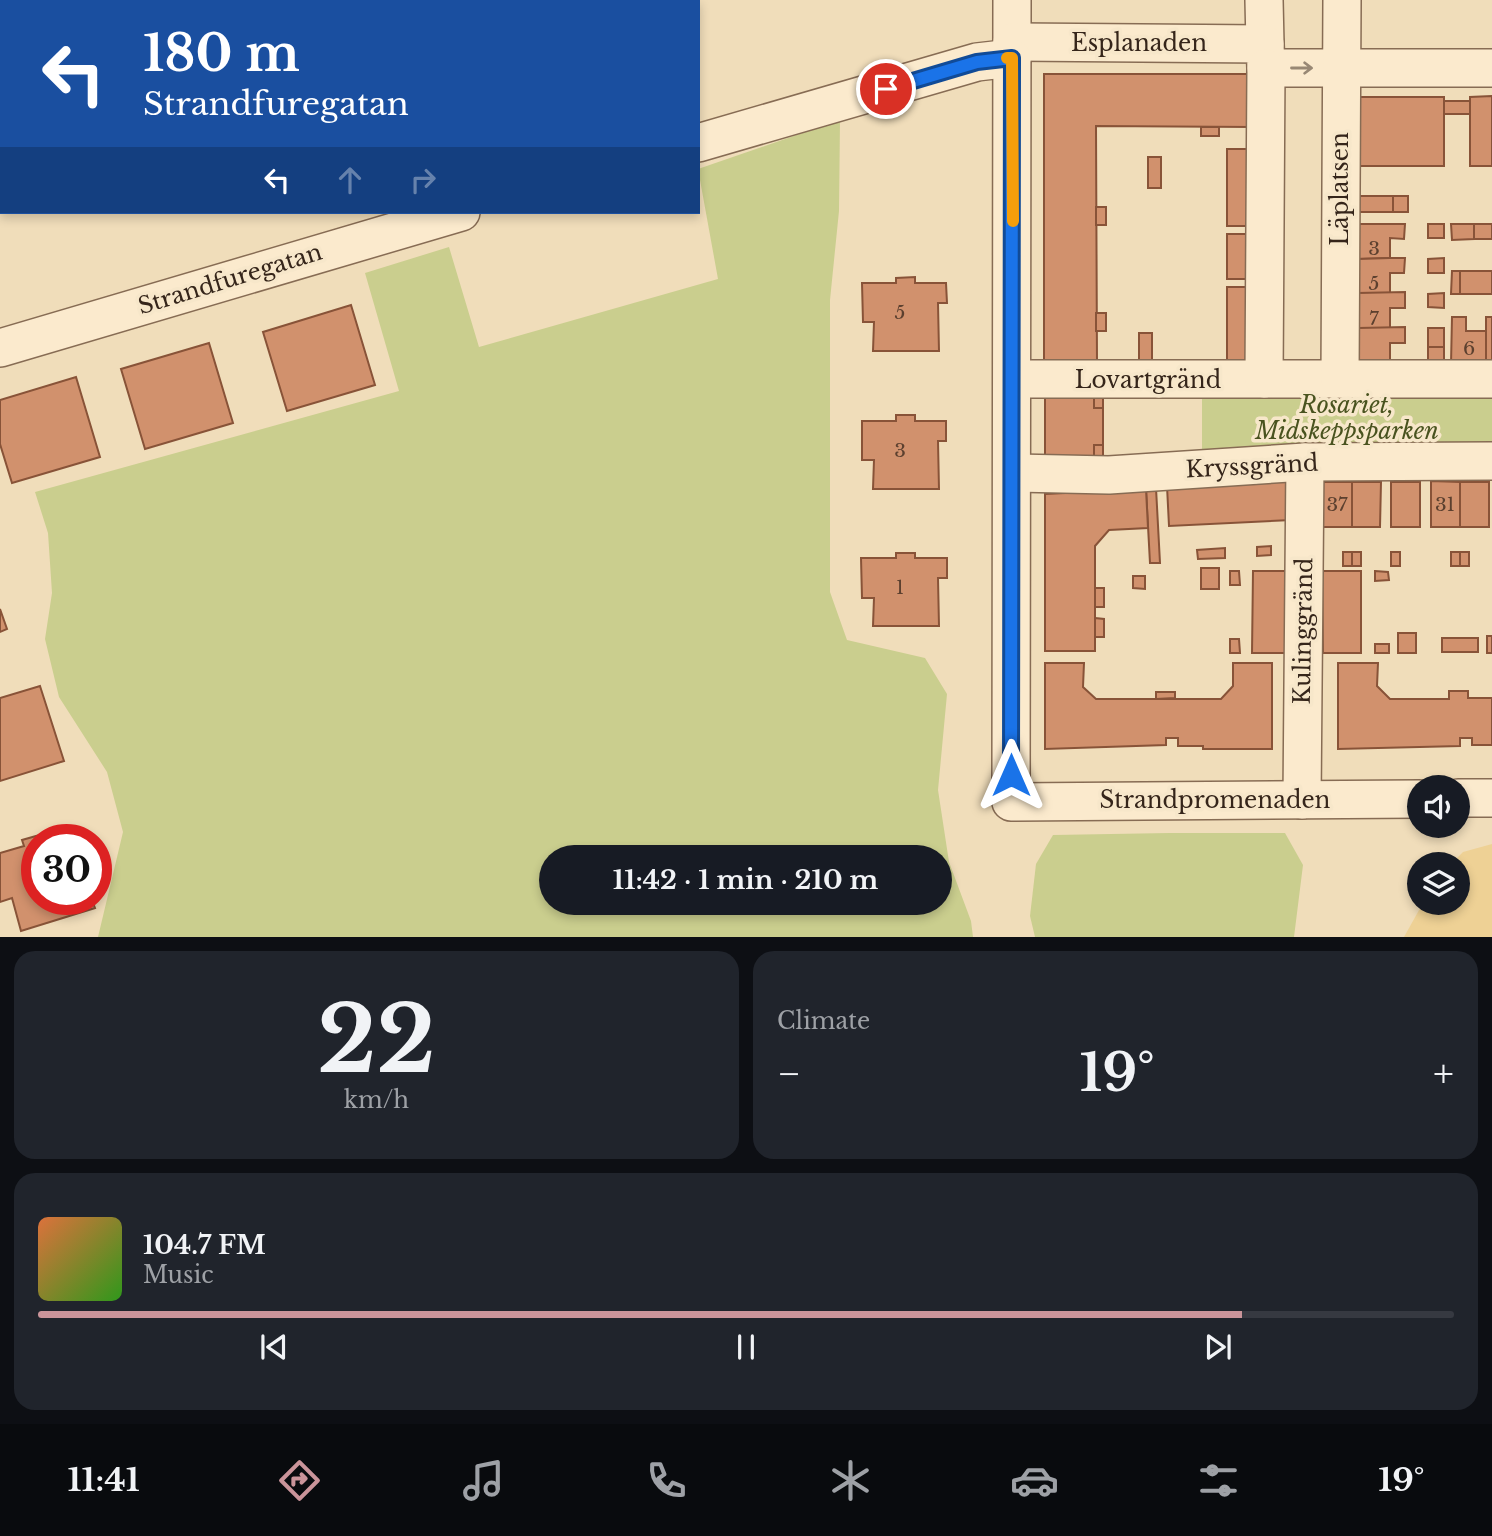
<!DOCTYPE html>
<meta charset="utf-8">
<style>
:root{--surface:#171b24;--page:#20242c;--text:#f1f3f6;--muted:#9ea1a6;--line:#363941;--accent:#ca949a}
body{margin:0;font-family:"Libre Baskerville",serif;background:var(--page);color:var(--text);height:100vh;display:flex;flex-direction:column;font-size:26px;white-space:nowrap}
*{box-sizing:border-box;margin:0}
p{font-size:23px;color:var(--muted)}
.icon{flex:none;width:38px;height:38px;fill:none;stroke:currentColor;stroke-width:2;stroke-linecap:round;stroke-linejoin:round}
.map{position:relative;height:937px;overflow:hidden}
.details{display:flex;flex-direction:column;gap:14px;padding:14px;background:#0d0f14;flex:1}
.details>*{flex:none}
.top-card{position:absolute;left:0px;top:0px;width:700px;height:214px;box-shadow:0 4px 10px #0003;background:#1a4fa0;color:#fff;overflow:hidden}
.fabs{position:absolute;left:1407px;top:775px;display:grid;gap:14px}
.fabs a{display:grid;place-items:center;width:63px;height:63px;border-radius:50%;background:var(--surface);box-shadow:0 4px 10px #0003;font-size:35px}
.speed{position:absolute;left:21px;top:824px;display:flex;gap:14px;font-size:35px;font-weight:700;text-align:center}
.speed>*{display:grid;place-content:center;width:91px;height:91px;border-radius:50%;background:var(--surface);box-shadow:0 4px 10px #0003;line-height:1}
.speed .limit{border:10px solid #d22;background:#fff;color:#111}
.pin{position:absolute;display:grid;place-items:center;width:60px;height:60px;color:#fff;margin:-30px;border:4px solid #fff;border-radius:50%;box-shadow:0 2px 7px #0007}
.me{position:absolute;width:77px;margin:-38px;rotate:0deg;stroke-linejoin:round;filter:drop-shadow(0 0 5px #0008)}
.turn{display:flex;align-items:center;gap:24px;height:147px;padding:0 28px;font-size:32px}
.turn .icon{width:91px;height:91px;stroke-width:2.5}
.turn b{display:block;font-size:49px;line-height:60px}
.lanes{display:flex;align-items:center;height:66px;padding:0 28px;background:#0003;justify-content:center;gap:35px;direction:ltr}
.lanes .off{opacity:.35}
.big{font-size:52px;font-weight:700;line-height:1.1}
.details .tile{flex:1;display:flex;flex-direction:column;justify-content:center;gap:10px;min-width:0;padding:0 24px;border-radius:21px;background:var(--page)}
.details .dial{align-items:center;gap:0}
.dial b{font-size:91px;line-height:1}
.song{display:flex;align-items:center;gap:21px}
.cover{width:84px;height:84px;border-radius:10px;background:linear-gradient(135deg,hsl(20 70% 55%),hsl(110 70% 35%))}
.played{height:7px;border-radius:4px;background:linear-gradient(90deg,var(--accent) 85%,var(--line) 85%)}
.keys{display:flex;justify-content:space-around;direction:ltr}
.heat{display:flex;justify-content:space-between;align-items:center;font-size:38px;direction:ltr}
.details .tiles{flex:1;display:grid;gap:14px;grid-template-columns:1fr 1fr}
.tile:last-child{grid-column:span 2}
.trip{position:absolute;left:539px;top:845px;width:413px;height:70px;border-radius:35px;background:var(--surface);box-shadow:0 4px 10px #0003;font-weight:700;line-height:70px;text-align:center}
.menu{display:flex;height:112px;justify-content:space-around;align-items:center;background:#090b0e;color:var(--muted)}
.menu .icon{width:49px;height:49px}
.menu .on{color:var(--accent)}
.menu b{font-size:32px;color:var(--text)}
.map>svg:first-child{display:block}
.green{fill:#cace8e;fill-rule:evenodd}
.sand{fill:#eed195}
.building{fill:#d1916d;stroke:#885338;stroke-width:2}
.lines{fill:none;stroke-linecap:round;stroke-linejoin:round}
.minor-casing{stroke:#876c54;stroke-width:40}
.minor{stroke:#fbeacd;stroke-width:37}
.oneway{stroke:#988874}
.route-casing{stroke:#114b97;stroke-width:18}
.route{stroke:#1a73e8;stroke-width:12}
.slow{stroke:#f59e0b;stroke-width:12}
.labels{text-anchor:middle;stroke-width:7;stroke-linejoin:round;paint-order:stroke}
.number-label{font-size:19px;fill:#5c402f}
.street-label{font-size:23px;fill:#35251a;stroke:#f7e7ca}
.park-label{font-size:23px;font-style:italic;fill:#49531f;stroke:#f7e7ca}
</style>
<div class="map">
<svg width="1492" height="938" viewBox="0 0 1492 938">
<rect width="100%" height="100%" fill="#f0ddba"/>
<g class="green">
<path d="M 840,120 L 839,211 L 830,300 L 830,592 L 847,640 L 925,658 L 947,694 L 938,790 L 949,862 L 971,921 L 973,937 L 98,937 L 123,832 L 107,772 L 59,697 L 45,639 L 52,593 L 48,533 L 35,492 L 399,391 L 365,273 L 449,247 L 479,347 L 718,279 L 698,169 ZM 551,858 L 940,858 L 940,903 L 551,903 Z"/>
<rect x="1202" y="384" width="290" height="69"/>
<polygon points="1169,833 1285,833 1303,865 1294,937 1035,937 1030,916 1036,864 1053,835"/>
</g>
<polygon class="sand" points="1492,844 1492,937 1404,937 1423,903 1458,903 1458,864 1451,864 1463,852"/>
<g class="building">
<polygon points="1044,74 1252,74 1252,127 1096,126 1097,364 1044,364"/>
<polygon points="1492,96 1492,166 1470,166 1470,97"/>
<rect x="1358" y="97" width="86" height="69"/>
<rect x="1444" y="101" width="26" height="13"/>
<rect x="1201" y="127" width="18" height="9"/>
<rect x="1227" y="149" width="25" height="77"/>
<rect x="1148" y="157" width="13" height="31"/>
<rect x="1358" y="196" width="35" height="16"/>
<rect x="1393" y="196" width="15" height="16"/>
<rect x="1096" y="207" width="10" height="18"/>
<polygon points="1358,224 1405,224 1404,239 1390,238 1390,258 1358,259"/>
<rect x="1428" y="224" width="16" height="14"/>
<polygon points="1451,224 1474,224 1474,239 1452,240"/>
<rect x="1474" y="224" width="18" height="15"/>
<rect x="1227" y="234" width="25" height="45"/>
<polygon points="1390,258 1405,258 1404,273 1390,273 1390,293 1358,293 1358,259"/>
<polygon points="1444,258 1444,273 1428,273 1428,259"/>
<polygon points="1452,271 1460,271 1460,294 1451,294"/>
<rect x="1460" y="271" width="32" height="23"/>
<polygon points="915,277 915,283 946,283 947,303 938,303 939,351 873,351 874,322 863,322 862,283 896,283 896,278"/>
<rect x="1227" y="287" width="25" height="77"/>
<polygon points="1405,292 1405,308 1390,308 1390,328 1358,328 1358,293"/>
<polygon points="1444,293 1444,308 1428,307 1428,294"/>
<polygon points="351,305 375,385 287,411 263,332"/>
<rect x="1096" y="313" width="10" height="18"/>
<polygon points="1452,317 1466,317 1466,331 1486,331 1486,364 1451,364"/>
<rect x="1486" y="317" width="6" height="47"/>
<polygon points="1358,328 1405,327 1405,343 1390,343 1390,364 1358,364"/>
<rect x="1428" y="328" width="16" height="19"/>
<rect x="1139" y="333" width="13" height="31"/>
<polygon points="209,343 233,423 145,449 121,369"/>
<rect x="1428" y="347" width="16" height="17"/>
<polygon points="76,377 100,457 12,483 0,444 0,400"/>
<polygon points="1045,397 1094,397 1094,408 1103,408 1103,445 1094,445 1094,456 1045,456"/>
<polygon points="1094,397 1103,398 1103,408 1094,408"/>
<polygon points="896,415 915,415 915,421 946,421 946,441 938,441 939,489 873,489 874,460 862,460 862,421 896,421"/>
<rect x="1094" y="445" width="9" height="11"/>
<polygon points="1289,480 1291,520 1169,526 1167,486"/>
<polygon points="1431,481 1460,482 1460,527 1431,527"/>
<rect x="1323" y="482" width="29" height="45"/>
<polygon points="1352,482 1381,482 1380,527 1352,527"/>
<rect x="1391" y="482" width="29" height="45"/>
<rect x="1460" y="482" width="29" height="45"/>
<polygon points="1156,488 1160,563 1150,563 1146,489"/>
<polygon points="1146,489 1148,528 1109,530 1095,546 1095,651 1045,651 1045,494"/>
<polygon points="1271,546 1271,555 1257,556 1257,547"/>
<polygon points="1225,548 1225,558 1198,559 1197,550"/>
<rect x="1343" y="552" width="9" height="14"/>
<rect x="1352" y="552" width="9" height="14"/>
<rect x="1391" y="552" width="9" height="14"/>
<rect x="1451" y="552" width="9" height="14"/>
<rect x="1460" y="552" width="9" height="14"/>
<polygon points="896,553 915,553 915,558 947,558 947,578 938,578 939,626 873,626 874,598 862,598 861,558 896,558"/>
<rect x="1201" y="568" width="18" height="21"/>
<polygon points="1230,571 1239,571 1240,585 1230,585"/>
<polygon points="1253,571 1291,571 1290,653 1252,653"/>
<polygon points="1322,571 1361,571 1361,653 1323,653"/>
<polygon points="1375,571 1388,572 1389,580 1375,581"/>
<polygon points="1133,576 1145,576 1145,589 1133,588"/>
<rect x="1095" y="588" width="9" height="19"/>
<polygon points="0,609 7,629 0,632"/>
<polygon points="1095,618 1104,619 1104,637 1095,637"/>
<rect x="1398" y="633" width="18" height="20"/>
<rect x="1487" y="636" width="5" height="17"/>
<rect x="1442" y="638" width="36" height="14"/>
<polygon points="1230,639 1239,639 1240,653 1230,653"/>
<rect x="1375" y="644" width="14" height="9"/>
<polygon points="1045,663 1084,663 1083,687 1096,699 1221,699 1233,686 1233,663 1272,663 1272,749 1203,749 1203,746 1178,746 1178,738 1166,738 1166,745 1045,749"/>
<polygon points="1338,663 1378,663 1377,686 1390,699 1449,699 1449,691 1468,691 1468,698 1492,698 1492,745 1472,745 1472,738 1460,738 1460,746 1338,749"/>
<polygon points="40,686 64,761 0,781 0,698"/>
<polygon points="1156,692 1175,692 1175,698 1156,699"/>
<polygon points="80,829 84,840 37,840 37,900 92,900 95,908 21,931 12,898 0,902 0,853 24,846 22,840 43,834 45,840"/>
</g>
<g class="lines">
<defs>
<g id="minor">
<polyline points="1012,0 1011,802 1419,799"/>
<polyline points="1264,0 1265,44"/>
<polyline points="1012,42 1265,44 1266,68 1492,68"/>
<polyline points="698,143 977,62 1012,58"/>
<polyline points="0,348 461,212"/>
<polyline points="1013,379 1492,379"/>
<polyline points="1264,379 1266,68"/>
<polyline points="1340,379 1342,0"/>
<polyline points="1013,473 1109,475 1305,462 1492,461"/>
<polyline points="1458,798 1492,798"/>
<polyline points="1302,800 1305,462"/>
</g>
</defs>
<use href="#minor" class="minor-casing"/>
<use href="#minor" class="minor"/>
</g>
<defs><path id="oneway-shaft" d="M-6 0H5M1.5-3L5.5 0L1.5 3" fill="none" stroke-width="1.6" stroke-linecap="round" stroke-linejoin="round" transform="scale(1.75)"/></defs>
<use class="oneway" href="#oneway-shaft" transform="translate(1302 68)"/>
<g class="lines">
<defs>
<polyline id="route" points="886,89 977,62 1012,58 1011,775"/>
</defs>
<use href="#route" class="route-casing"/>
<use href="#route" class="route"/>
<polyline class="slow" points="1007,58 1012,58 1013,221"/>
</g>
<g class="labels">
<g class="number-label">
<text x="1374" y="255">3</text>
<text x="1374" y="290">5</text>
<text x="900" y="319">5</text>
<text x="1374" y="325">7</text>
<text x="1469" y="355">6</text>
<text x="900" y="457">3</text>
<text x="1337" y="511">37</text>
<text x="1445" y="511">31</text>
<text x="900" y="594">1</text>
</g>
<g class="street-label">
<text x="1139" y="51">Esplanaden</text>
<text transform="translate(1340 189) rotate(-90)" y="8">Läplatsen</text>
<text transform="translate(230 279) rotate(-17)" y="8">Strandfuregatan</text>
<text x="1148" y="388">Lovartgränd</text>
<text transform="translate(1252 466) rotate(-3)" y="8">Kryssgränd</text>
<text transform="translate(1303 631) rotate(-89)" y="8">Kulinggränd</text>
<text x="1215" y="808">Strandpromenaden</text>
</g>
<g class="park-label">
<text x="1347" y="413">Rosariet,<tspan x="1347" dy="26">Midskeppsparken</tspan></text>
</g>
</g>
</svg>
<div class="fabs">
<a><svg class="icon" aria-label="sound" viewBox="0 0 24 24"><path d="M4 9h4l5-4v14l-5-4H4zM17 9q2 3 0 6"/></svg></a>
<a><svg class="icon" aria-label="layers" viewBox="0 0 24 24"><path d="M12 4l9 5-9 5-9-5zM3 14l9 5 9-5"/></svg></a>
</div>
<div class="speed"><div class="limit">30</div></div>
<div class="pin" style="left:886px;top:89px;background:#d93025"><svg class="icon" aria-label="arrive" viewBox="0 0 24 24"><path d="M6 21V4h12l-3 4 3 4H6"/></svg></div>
<svg class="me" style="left:1011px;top:775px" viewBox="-20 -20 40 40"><path d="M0-17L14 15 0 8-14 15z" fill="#1a73e8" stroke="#fff" stroke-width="4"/></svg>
<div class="trip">11:42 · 1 min · 210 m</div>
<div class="top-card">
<div class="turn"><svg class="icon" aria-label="left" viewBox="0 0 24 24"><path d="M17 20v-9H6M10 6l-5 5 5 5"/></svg><div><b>180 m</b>Strandfuregatan</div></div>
<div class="lanes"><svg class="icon" aria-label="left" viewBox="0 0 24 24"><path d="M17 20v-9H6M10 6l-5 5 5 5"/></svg><svg class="icon off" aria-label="ahead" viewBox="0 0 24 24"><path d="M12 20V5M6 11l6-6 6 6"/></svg><svg class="icon off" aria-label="right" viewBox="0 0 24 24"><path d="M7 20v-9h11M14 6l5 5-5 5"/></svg></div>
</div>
</div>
<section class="details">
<div class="tiles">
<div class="tile dial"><b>22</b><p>km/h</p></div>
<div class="tile"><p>Climate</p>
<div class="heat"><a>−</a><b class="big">19°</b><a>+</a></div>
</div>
<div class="tile">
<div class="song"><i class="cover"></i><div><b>104.7 FM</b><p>Music</p></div></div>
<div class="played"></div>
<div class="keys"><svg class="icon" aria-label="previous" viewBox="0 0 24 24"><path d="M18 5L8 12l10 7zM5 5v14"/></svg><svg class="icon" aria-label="pause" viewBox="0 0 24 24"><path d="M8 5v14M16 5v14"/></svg><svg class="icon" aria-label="next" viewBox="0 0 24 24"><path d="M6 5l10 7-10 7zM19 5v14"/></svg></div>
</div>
</div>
</section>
<nav class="menu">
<b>11:41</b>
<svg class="icon on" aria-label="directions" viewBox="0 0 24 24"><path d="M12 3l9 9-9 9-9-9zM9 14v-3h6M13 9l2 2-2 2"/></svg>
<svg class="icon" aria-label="music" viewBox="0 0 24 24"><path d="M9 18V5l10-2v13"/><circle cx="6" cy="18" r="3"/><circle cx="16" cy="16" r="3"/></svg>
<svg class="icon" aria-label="phone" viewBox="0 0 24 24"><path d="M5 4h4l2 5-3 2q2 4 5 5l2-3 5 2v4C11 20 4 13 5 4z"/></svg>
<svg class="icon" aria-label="climate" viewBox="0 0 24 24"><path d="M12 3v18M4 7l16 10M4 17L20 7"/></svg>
<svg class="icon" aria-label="car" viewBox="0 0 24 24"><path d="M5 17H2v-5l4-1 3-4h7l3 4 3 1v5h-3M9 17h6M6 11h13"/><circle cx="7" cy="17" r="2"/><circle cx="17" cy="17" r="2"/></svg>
<svg class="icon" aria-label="filters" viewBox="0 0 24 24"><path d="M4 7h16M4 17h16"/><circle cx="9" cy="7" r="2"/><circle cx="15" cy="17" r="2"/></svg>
<b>19°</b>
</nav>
